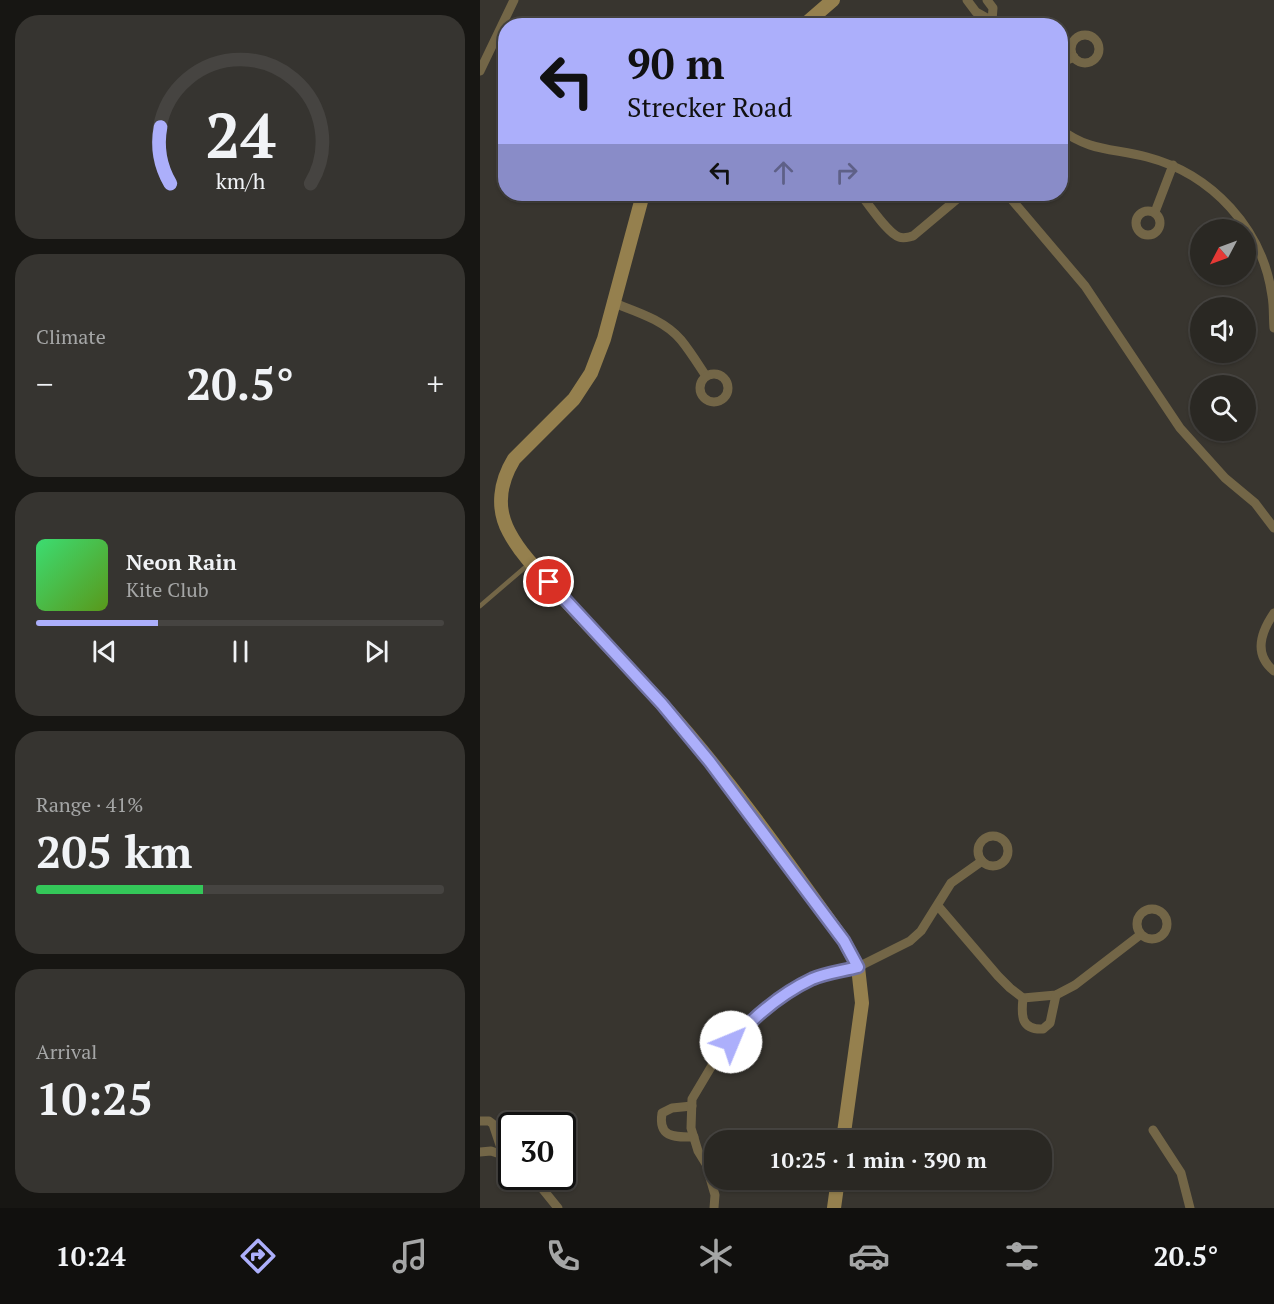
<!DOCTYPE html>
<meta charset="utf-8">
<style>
:root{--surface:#2a2823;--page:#363430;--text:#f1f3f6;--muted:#a5a6a6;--line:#464441;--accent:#acaffb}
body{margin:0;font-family:"PT Serif",serif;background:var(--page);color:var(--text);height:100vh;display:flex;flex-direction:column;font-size:22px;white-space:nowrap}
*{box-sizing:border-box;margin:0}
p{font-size:20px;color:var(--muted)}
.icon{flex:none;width:33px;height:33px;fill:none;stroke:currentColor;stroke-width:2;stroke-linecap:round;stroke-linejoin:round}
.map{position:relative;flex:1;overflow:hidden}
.details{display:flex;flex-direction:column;gap:15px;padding:15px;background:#171613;width:480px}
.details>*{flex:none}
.guide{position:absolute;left:18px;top:18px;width:570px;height:183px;border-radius:24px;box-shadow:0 2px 4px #0004,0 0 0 2px var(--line);background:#acaffb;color:#111;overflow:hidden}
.needle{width:39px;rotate:229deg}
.fabs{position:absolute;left:710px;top:219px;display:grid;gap:12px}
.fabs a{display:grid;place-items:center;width:66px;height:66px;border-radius:50%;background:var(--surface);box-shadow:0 2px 4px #0004,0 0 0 2px var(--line);font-size:30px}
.speed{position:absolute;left:18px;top:1112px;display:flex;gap:12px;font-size:30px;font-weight:700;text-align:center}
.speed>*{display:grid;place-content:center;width:78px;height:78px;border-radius:50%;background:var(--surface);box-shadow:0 2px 4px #0004,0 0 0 2px var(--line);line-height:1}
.speed .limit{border:3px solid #111;border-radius:9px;background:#fff;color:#111}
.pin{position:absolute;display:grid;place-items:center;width:51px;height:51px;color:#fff;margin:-26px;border:3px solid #fff;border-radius:50%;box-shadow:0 2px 6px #0007}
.me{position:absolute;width:66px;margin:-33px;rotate:45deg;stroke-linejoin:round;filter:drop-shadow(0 0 4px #0008)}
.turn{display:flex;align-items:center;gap:21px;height:126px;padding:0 30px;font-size:27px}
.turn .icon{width:78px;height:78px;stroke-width:2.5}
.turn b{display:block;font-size:42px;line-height:51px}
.lanes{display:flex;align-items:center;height:57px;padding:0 30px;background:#0003;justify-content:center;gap:30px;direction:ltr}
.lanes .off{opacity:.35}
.big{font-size:45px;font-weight:600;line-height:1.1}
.details .tile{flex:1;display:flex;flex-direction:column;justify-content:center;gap:9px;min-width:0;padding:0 21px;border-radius:24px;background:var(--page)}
.details .dial{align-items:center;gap:0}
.dial svg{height:156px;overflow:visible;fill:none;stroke:var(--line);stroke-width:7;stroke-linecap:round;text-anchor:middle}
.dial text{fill:var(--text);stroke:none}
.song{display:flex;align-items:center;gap:18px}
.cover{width:72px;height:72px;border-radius:9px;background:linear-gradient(135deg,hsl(140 70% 55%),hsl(90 70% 35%))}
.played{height:6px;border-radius:3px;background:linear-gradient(90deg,var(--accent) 30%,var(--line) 30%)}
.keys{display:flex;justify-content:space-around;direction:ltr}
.heat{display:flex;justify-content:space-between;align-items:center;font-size:33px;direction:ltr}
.charge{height:9px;border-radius:4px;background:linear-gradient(90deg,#34c759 41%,var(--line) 0)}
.trip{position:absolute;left:224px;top:1130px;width:348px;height:60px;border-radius:24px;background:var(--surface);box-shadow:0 2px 4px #0004,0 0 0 2px var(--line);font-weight:600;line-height:60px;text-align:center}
.dock{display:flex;height:96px;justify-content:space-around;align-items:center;background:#11100e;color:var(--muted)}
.dock .icon{width:42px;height:42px}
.dock .on{color:var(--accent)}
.dock b{font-size:27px;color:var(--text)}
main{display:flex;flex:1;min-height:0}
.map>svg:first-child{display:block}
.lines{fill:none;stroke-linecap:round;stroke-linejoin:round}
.lane{stroke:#736647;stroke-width:4.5}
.street{stroke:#736647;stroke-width:9}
.secondary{stroke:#95804e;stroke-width:14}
.route-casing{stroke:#7072a3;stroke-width:15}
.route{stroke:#acaffb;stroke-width:10}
</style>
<main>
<section class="details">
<div class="tile dial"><svg viewBox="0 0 100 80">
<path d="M14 69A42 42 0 1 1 86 69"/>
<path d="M14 69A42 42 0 0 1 9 40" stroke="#acaffb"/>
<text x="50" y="56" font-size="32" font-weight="700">24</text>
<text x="50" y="72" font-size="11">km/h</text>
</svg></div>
<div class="tile"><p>Climate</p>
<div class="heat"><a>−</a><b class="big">20.5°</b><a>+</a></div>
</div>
<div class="tile">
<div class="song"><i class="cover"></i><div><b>Neon Rain</b><p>Kite Club</p></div></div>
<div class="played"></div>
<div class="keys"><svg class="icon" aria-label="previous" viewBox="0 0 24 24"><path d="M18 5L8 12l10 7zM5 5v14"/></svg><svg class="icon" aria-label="pause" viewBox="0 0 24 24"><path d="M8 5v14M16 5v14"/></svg><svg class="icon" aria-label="next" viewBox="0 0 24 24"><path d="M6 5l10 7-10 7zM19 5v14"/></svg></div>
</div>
<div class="tile"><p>Range · 41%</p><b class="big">205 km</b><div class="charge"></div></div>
<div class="tile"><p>Arrival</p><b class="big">10:25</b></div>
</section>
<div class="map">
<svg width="794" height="1208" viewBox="0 0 794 1208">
<rect width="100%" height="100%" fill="#38352f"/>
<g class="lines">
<polyline class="lane" points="0,606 49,564"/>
<g class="street">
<polyline points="487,0 496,12 512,21 515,26"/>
<polyline points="507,0 513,8 512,21"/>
<circle cx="605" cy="49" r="14"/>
<polyline points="580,63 594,57"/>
<polyline points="0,71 34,0"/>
<path d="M 580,129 C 610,152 634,148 667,157 C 732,174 783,229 792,296 C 794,307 793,318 794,328"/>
<path d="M 380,194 C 389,204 407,233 419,237 C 424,239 428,237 433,236 L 483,194"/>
<polyline points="527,194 605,286 700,428 745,478 775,503 794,528"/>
<circle cx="668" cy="223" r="12"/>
<polyline points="675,212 693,165"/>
<path d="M 134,303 C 157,312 184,320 201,340 C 210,351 218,364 226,376"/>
<circle cx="234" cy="388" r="14"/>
<path d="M 794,613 C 781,632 773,654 794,671"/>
<circle cx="513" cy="851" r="15"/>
<polyline points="458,906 518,976 530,988 543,998 576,995 595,985 660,935"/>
<circle cx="672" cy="924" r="15"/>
<path d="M 543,998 C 541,1016 541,1030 563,1029 L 570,1023 L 576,995"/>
<path d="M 212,1106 L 192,1108 L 182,1113 C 178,1138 194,1137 214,1137"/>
<polyline points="0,1121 9,1121 13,1124 23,1154"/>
<polyline points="673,1130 701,1173 710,1208"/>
<polyline points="0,1152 11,1151 32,1158"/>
<polyline points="52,1176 78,1208"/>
<polyline points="234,1208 235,1195 226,1164 218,1151 211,1128 212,1099 237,1057 264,1028 301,997 333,979 378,967 430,941 441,931 471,883 502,861"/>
</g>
<g class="secondary">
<polyline points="323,26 353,0"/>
<path d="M 163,194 L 124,339 L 111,373 L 94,399 L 34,459 C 20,482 16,508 29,532 C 41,555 61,574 78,592 C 112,630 147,665 181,703 C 248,777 306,860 364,941 L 378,967 L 382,1003 L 363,1140"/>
<polyline points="354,1208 358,1179"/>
</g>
</g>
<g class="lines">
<defs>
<path id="route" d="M 69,582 L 182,704 L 230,762 L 364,941 L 378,967 C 363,971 346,973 332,979 C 302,993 273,1018 251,1042"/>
</defs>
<use href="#route" class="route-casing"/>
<use href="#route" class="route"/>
</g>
</svg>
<div class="fabs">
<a><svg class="needle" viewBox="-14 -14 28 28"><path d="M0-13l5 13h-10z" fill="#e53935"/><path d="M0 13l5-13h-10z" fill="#a5a6a6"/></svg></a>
<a><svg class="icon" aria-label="sound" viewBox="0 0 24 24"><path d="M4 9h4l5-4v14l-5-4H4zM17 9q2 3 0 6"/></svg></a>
<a><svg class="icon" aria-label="search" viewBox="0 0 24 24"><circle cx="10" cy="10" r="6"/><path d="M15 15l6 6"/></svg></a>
</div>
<div class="speed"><div class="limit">30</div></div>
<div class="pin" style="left:69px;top:582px;background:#d93025"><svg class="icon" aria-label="arrive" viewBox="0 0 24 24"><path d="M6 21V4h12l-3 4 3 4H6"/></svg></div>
<svg class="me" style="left:251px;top:1042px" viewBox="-20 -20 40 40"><circle r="19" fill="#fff"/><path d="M0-13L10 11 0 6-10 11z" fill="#acaffb"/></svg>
<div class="trip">10:25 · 1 min · 390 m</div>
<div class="guide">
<div class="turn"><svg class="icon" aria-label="left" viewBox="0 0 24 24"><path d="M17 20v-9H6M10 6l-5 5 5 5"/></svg><div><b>90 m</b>Strecker Road</div></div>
<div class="lanes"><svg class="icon" aria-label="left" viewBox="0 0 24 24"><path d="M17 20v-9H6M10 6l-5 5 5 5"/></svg><svg class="icon off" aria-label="ahead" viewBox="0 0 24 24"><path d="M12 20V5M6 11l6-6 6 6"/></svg><svg class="icon off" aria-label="right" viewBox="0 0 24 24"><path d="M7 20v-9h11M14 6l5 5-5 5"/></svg></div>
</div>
</div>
</main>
<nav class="dock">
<b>10:24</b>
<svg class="icon on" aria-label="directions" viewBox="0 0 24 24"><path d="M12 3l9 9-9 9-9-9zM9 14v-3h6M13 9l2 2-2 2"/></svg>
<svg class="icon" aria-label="music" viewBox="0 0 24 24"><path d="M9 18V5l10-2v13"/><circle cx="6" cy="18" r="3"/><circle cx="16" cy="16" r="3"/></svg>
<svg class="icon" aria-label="phone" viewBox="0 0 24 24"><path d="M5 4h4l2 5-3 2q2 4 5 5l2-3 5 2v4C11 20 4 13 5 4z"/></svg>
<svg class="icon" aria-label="climate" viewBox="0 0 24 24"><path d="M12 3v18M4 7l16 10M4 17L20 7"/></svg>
<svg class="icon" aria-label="car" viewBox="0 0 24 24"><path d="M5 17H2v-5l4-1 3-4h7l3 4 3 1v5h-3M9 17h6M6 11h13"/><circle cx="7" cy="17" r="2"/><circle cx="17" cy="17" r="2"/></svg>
<svg class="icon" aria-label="filters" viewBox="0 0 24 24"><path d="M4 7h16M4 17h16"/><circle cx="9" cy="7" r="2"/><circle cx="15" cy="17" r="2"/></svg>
<b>20.5°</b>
</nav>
